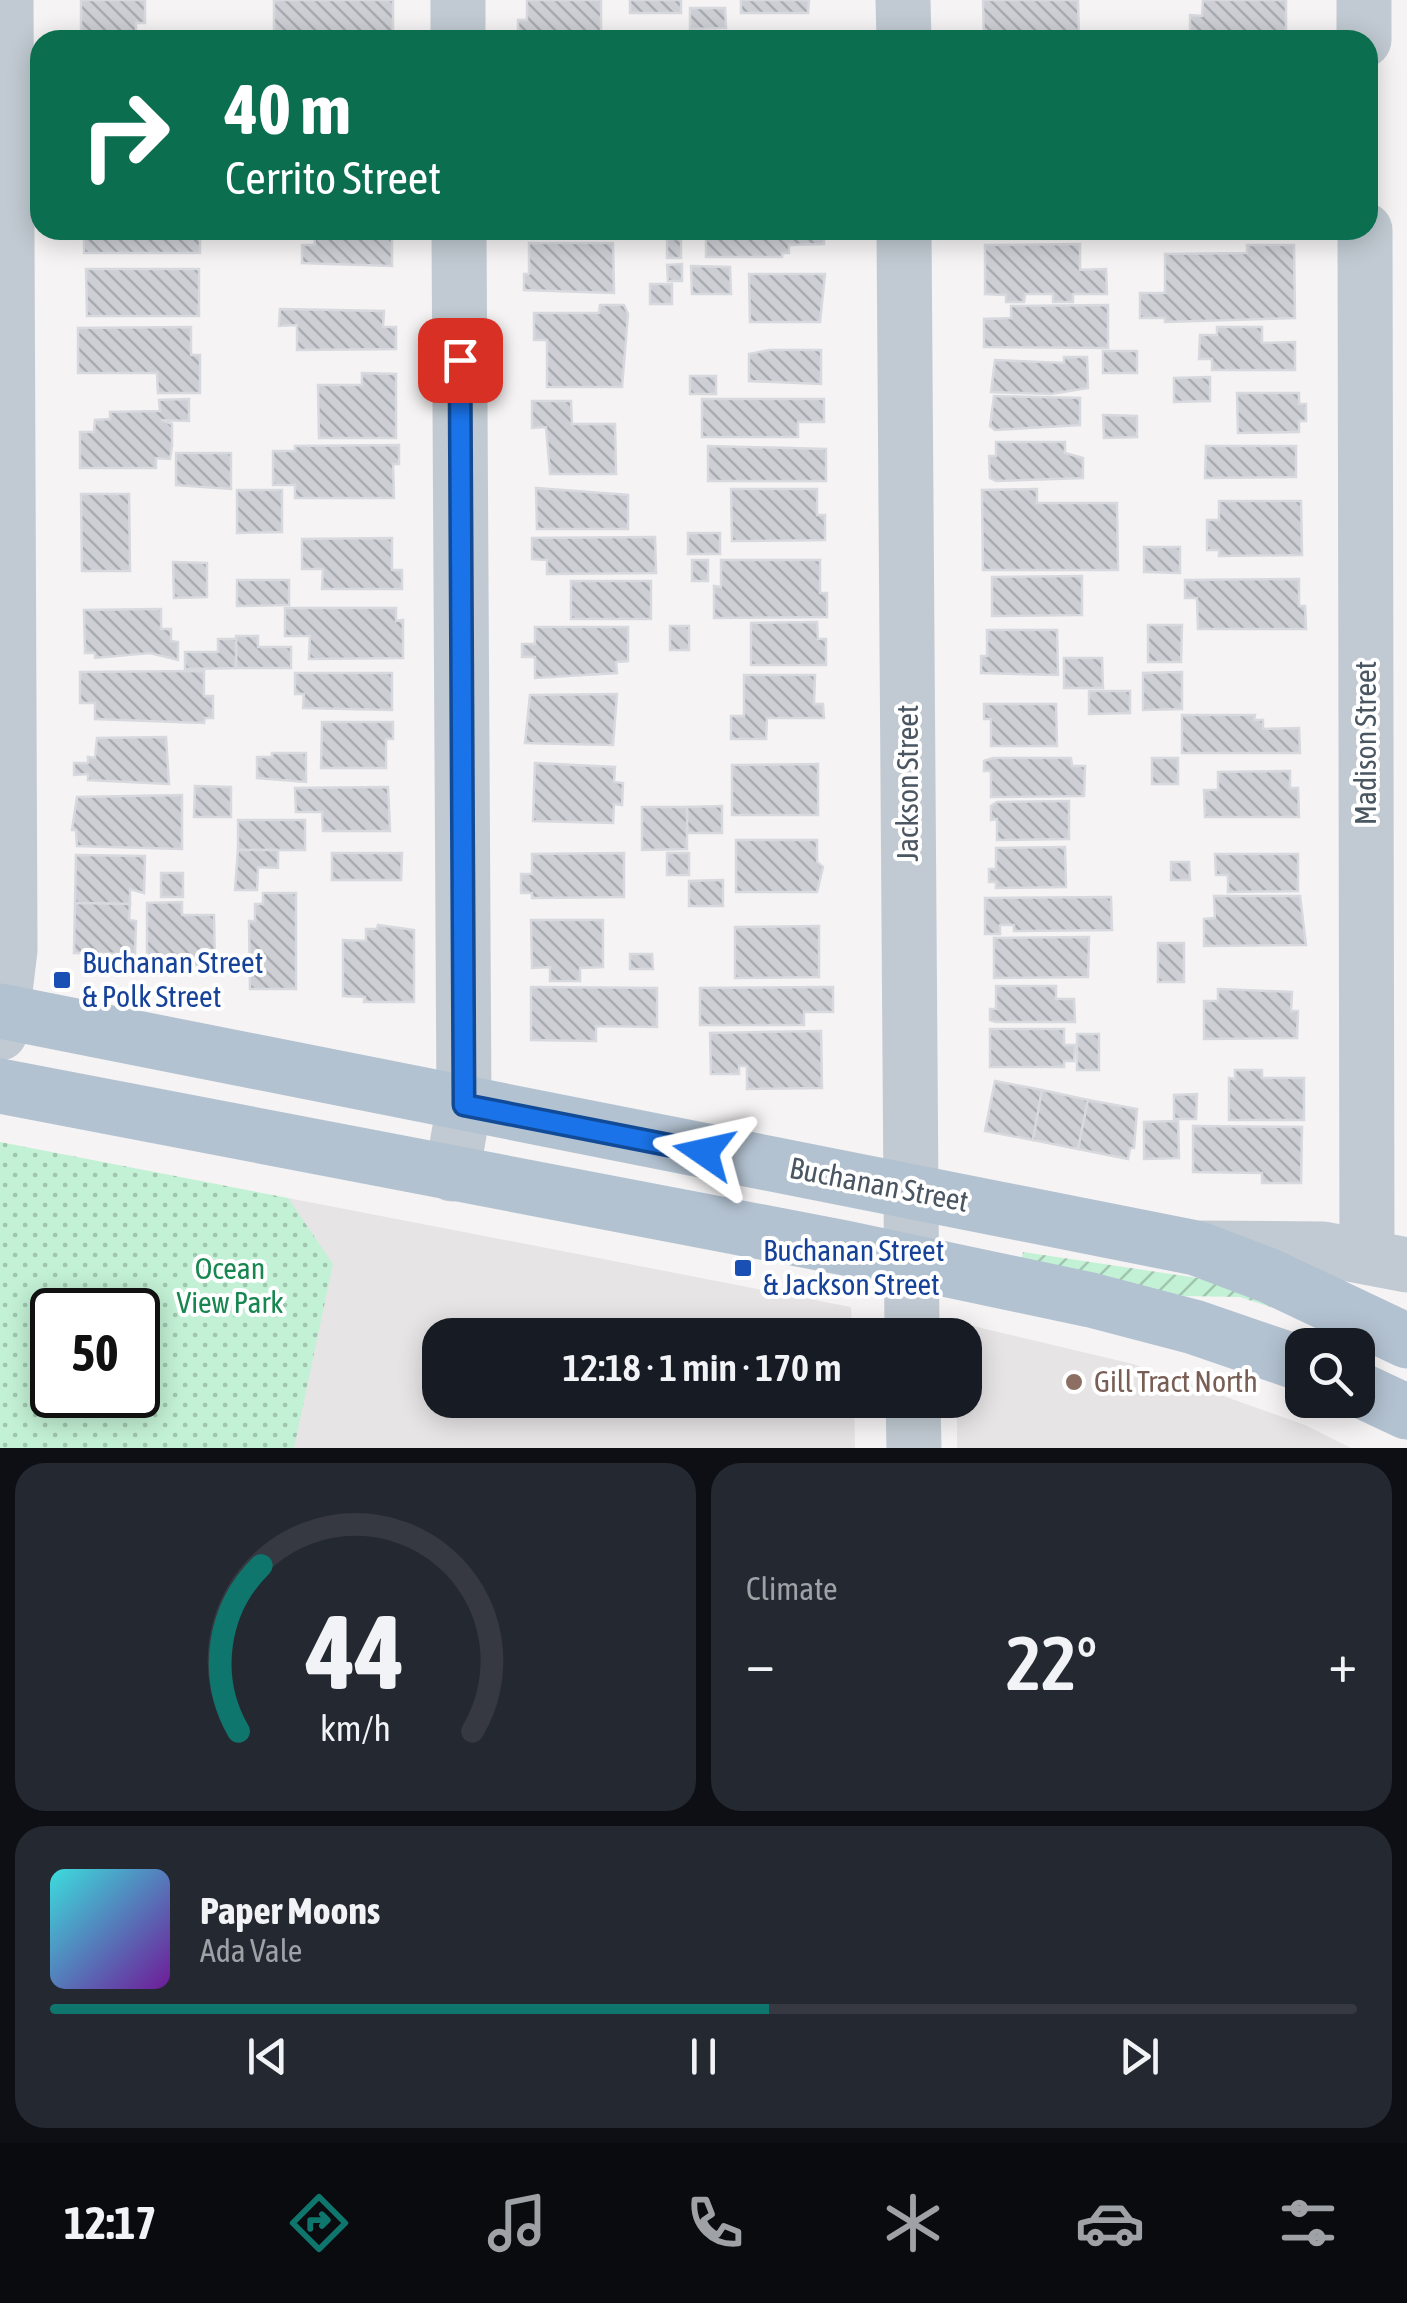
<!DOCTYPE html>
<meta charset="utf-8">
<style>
:root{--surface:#171b24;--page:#242831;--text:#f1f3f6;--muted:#9ea1a6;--line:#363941;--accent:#0f766e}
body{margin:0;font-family:"Asap Condensed",sans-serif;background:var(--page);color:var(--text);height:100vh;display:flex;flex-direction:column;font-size:38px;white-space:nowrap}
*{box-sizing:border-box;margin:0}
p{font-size:32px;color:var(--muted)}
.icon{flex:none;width:55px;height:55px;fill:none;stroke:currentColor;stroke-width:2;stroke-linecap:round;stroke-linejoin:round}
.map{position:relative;height:1448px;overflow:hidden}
.side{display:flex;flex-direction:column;gap:15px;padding:15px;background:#0d0f14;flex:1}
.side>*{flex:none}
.banner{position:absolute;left:30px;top:30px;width:1348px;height:210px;border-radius:30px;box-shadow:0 5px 25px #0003;background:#0b6e4f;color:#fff;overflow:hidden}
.controls{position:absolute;left:1285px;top:1328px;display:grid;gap:20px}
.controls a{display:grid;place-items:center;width:90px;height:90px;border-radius:20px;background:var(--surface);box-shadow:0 5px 25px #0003;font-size:50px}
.speed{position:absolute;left:30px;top:1288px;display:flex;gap:20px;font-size:50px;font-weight:700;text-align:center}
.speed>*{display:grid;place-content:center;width:130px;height:130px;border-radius:50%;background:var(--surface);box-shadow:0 5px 25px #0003;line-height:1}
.speed .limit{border:5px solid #111;border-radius:15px;background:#fff;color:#111}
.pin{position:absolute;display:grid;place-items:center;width:85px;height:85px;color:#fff;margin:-42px;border-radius:20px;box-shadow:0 5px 15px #0006}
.me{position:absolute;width:110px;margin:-55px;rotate:281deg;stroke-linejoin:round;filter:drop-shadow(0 0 8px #0008)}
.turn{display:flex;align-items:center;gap:35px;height:210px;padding:0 30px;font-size:45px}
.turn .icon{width:130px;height:130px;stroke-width:2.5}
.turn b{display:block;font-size:70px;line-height:85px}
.big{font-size:75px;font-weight:600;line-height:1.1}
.side .card{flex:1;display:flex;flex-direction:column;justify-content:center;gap:15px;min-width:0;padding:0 35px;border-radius:30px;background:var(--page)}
.side .dial{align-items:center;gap:0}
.dial svg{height:260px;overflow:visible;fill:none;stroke:var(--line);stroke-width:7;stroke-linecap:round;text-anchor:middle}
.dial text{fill:var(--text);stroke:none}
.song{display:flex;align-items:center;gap:30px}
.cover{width:120px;height:120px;border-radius:15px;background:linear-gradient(135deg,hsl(180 70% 55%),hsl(280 70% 35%))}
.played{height:10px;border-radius:5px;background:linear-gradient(90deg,var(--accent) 55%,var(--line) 55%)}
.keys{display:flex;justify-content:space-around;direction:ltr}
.heat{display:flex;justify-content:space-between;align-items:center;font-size:55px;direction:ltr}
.side .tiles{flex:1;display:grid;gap:15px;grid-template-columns:1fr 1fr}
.card:last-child{grid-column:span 2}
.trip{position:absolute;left:422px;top:1318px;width:560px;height:100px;border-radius:30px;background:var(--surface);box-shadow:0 5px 25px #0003;font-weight:600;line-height:100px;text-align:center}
.tab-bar{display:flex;height:160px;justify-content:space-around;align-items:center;background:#090b0e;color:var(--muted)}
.tab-bar .icon{width:70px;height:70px}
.tab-bar .active{color:var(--accent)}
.tab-bar b{font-size:45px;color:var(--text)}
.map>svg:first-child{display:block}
.education{fill:#e6e4e5}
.park{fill:url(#park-dots);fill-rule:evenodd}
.garden{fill:url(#garden-furrows)}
.building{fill:url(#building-back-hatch);stroke:#d7d9de;stroke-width:2.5}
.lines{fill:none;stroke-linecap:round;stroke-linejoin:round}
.minor{stroke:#c1cad2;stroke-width:55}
.major{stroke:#b3c2d1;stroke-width:55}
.route-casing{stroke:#114b97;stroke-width:25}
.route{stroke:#1a73e8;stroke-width:18}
.transit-dot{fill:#1a4fb4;stroke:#fff;stroke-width:4}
.education-dot{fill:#8d6e63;stroke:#fff;stroke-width:4}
.labels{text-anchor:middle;stroke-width:8;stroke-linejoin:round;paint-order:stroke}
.street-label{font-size:30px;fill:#4a5661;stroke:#fff}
.transit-label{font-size:30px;fill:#164399;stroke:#fff;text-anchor:start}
.park-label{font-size:30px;fill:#17864f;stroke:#fff}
.education-label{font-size:30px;fill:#785e54;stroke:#fff;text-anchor:start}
</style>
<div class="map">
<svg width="1407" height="1448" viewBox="0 0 1407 1448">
<defs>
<pattern id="park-dots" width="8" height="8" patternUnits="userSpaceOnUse" patternTransform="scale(2.5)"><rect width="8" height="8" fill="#c3f1d5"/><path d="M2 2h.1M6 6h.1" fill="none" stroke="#a0c6b0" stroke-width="1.8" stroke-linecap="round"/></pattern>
<pattern id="garden-furrows" width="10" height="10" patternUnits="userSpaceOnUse" patternTransform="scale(2.5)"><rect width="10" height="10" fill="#c3f1d5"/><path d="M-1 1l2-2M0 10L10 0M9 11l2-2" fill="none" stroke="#a0c6b0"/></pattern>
<pattern id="building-back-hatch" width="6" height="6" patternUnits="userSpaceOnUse" patternTransform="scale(2.5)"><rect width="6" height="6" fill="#cdcfd5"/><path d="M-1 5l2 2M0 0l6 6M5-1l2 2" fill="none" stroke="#a8abb0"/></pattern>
</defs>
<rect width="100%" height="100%" fill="#f5f3f3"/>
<g class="education">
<polygon points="288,1198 851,1307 852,1335 440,1335 440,1400 854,1400 855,1448 294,1448"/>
<polygon points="956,1322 1133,1364 1305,1425 1351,1448 957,1448 957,1400 965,1400 965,1335 956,1335"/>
</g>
<g class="park">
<path d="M 0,1142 L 288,1198 L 333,1264 L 294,1448 L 0,1448 ZM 52,1310 L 138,1310 L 138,1395 L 52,1395 Z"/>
<polygon points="688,1400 776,1400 775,1416 688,1409"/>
</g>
<polygon class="garden" points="1023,1252 1211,1280 1280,1310 1240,1297 1183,1296 1022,1258"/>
<g class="building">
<polygon points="81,0 145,0 145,23 136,23 136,40 81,40"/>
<rect x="274" y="0" width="119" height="40"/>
<polygon points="527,0 601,0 601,40 518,40 518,20 527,20"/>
<rect x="630" y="0" width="51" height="13"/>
<polygon points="741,0 809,0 808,13 741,13"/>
<polygon points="983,0 1078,0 1079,40 984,40"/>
<polygon points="1203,0 1286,0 1286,40 1190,40 1190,15 1202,16"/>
<polygon points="690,8 725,8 726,28 690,29"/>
<rect x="84" y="230" width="116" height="23"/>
<polygon points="314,230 392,230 392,266 302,263 302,245 315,245"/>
<polygon points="706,230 824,230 824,244 789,245 789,253 782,253 782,257 706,257"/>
<rect x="667" y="239" width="14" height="19"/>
<polygon points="529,243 613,243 614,293 524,290 524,274 529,274"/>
<polygon points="1080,244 1080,270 1106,269 1107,294 1073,294 1073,302 1053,302 1053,294 1025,294 1024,302 1006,302 1006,295 985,294 985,245"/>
<polygon points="1247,245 1294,245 1295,318 1165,322 1165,318 1140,318 1140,293 1165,293 1165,254 1247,253"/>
<polygon points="682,264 682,281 668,281 667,265"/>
<polygon points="691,266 730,267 731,294 692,294"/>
<polygon points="86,269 199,269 199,316 87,316"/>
<polygon points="749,274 825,274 820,322 750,322"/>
<rect x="650" y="284" width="22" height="20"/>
<polygon points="600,305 624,305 628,314 622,387 547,387 547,340 534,340 534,313 599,313"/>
<polygon points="1108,305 1108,348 984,347 984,319 1011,318 1011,306"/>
<polygon points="280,309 384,311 383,327 396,327 396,349 297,350 297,325 279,326"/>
<polygon points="191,327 191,355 200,355 200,393 158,393 157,373 78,373 78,328"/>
<polygon points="1217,327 1262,327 1262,343 1295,342 1295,370 1212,370 1212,359 1199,359 1200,335 1217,335"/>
<polygon points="769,350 821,350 821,384 749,381 749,354"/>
<rect x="1103" y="351" width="34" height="22"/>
<polygon points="1064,357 1087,357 1088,388 1051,394 991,392 995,360 1064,363"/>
<polygon points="362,373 396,374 396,438 319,438 318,385 362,385"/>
<rect x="690" y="376" width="26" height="18"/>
<polygon points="1210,377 1210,401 1174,402 1174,378"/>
<polygon points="1237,393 1299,393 1299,404 1306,404 1306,421 1299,421 1299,432 1238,433"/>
<polygon points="994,396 1080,398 1080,425 995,430 990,426"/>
<polygon points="189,399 189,421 161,420 172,424 172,446 170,459 156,458 156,468 80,468 80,432 94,432 95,420 110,419 110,412 160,411 159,400"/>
<polygon points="702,399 824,399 824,422 798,422 798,437 702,437"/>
<polygon points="532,401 571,401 572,424 615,424 616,474 550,474 546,427 532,428"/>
<polygon points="1103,415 1137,416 1137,437 1104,438"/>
<polygon points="996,442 1065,442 1065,453 1083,458 1083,478 996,481 990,478 989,456 996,456"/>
<polygon points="399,445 399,464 393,464 394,498 295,498 295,485 273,485 273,451 295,451 295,446"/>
<polygon points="708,446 826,449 826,481 708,481"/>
<polygon points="1206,446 1296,446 1296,477 1205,478"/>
<polygon points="176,453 231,453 231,489 176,485"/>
<polygon points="536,488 628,495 628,529 537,529"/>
<polygon points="731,489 817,489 817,515 825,515 825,540 732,541"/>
<polygon points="1037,489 1037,503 1117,503 1118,570 983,570 982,490"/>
<polygon points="237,490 282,490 282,532 237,533"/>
<polygon points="81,494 129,494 130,571 82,571"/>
<polygon points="1219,501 1301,501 1302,555 1219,556 1219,550 1207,550 1207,520 1219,520"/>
<rect x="688" y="533" width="32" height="21"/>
<polygon points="655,537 656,573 547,574 547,560 532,559 532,538"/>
<polygon points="392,538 392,570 402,570 402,589 322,589 323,569 302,569 302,539"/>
<polygon points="1144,547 1180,547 1180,573 1144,572"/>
<rect x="692" y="560" width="16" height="21"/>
<polygon points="721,560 820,560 820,593 827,593 827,617 714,618 714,586 721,587"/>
<polygon points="173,562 207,563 207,597 174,598"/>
<polygon points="1082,576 1082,615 992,616 992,577"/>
<polygon points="1299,579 1299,606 1305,606 1306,629 1198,629 1197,598 1185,598 1185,580"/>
<polygon points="237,580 289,580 289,605 237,606"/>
<rect x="571" y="581" width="80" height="38"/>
<polygon points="285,608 396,608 396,621 403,620 403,658 309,659 310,636 285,636"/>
<polygon points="161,609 161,629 171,629 171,641 178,642 178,660 150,653 95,658 95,653 85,653 84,610"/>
<polygon points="817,622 818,639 826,639 826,665 751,665 751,623"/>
<polygon points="1148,625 1182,625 1181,662 1148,662"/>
<rect x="670" y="626" width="19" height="24"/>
<polygon points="535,627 628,627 628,661 616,662 617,673 535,678 535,657 522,657 522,644 535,644"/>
<polygon points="987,630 1057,630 1058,675 981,673 981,656 987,656"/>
<polygon points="236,636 258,636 258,647 291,647 291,668 236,668"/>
<polygon points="218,639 236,639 236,668 185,669 185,652 218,652"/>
<polygon points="1064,658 1102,658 1103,688 1064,688"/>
<polygon points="204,671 204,696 213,696 213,718 205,718 204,723 95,719 95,703 80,703 80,672"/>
<polygon points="1182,672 1182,709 1143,710 1143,673"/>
<polygon points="295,673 392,673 392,710 303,708 304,694 295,694"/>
<polygon points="744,675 815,675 814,704 823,704 824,718 767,718 766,739 731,739 731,716 744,716"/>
<polygon points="1089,691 1130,691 1130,713 1089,714"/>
<polygon points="617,694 613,745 525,743 530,695"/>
<polygon points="984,704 1056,704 1057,746 991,746 991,719 984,719"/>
<polygon points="1182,715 1255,715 1254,720 1263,720 1263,729 1299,728 1300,753 1182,753"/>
<polygon points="322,722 393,722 393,739 386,739 386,768 321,768"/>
<polygon points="166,737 169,784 88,780 88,774 74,775 74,763 88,763 88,757 95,758 97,738"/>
<polygon points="272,753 306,753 306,782 257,778 257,757 272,757"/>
<polygon points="993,758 1071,758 1072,766 1085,766 1084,796 991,797 991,771 984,771 984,761"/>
<rect x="1152" y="758" width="26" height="26"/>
<polygon points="535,763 615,767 614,782 623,783 622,805 614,804 613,823 533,821"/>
<polygon points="818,764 818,815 732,815 732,765"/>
<polygon points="1290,771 1290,788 1298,788 1299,817 1205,817 1204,790 1218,790 1218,772"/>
<polygon points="195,786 231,787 231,817 194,817"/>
<polygon points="388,787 390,831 323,831 322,812 296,812 295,788"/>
<polygon points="182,795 182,849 77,846 76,830 72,830 77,797"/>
<polygon points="1069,801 1069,839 997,840 997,819 991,820 991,806 997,802"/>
<polygon points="722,806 722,833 687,833 687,807"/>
<polygon points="642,807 687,807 687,849 642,850"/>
<rect x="238" y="820" width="67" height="30"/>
<polygon points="736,840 817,840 817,862 823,867 817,892 736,892"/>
<polygon points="1065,847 1066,887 996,888 996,882 989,882 989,869 996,869 996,848"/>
<polygon points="238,850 278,850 278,868 258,867 257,890 235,890"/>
<polygon points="332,853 402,853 401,880 332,880"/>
<polygon points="624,853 624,897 532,898 532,893 521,893 521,874 532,874 532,854"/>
<rect x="667" y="853" width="22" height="22"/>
<polygon points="1215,854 1298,854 1298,891 1228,892 1228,875 1216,875"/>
<polygon points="76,855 145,856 144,893 130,889 130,904 75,903"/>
<polygon points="1171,862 1189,862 1190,880 1171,880"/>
<rect x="161" y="873" width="22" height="24"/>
<polygon points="723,880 723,906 689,906 689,881"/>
<polygon points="263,893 296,893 296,989 250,989 249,921 255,921 255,904 263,904"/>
<polygon points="1214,896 1300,896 1306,945 1204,946 1204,919 1215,918"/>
<polygon points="1111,897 1112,930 1014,931 1014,925 1000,925 1000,934 985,934 985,898"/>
<polygon points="182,902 182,915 214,915 215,966 147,967 147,903"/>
<polygon points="75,903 130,904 129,920 136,921 135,954 74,953"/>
<polygon points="531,920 603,920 603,967 580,968 580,981 550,981 550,967 532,968"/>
<polygon points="378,925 414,930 414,1002 364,1002 365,997 343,996 343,940 366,941 366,929 377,929"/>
<polygon points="819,926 819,977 735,978 735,927"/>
<polygon points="1089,937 1088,977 994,978 994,938"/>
<rect x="1158" y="943" width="26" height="39"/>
<polygon points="630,954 652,954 653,969 630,969"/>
<polygon points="996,986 1056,986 1056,999 1074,999 1075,1022 996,1022 990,1020 990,1009 996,1009"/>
<polygon points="531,987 657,988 657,1027 596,1026 596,1041 531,1040"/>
<polygon points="833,987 833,1012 804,1012 804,1025 700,1025 700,988"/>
<polygon points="1218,989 1292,992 1291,1011 1298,1011 1297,1038 1204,1039 1204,1001 1218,1001"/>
<polygon points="990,1029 1064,1029 1064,1045 1075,1045 1074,1061 1064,1061 1064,1067 990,1067"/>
<polygon points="821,1031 822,1088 747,1089 747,1066 739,1066 739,1074 711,1074 710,1033"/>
<rect x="1077" y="1034" width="22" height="36"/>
<polygon points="1235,1070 1262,1070 1262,1078 1304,1078 1304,1120 1229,1120 1229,1078 1235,1079"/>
<polygon points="995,1081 1042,1090 1033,1140 985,1131"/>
<polygon points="1042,1090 1088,1100 1078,1149 1033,1140"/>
<polygon points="1197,1094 1196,1119 1174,1119 1174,1095"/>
<polygon points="1088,1100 1137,1109 1134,1148 1130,1148 1128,1159 1078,1149"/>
<polygon points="1178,1121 1179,1158 1144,1159 1144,1122"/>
<polygon points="1193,1126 1302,1127 1301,1183 1262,1183 1262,1173 1193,1172"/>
</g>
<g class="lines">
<g class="minor">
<polyline points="458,0 458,40"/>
<polyline points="903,0 904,40"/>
<polyline points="1364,0 1364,40"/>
<polyline points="904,230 912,1335"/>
<polyline points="1365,230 1367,1257"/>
<polyline points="0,1033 10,950 6,0"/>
<polyline points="452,1174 464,1105 459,230"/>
<polyline points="1202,1248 1323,1249 1407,1265"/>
<polyline points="913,1400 914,1448"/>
</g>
<g class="major">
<polyline points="0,1011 1196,1248 1270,1276 1407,1341"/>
<polyline points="0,1086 845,1248 1091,1300 1194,1327 1302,1364"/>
<polyline points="1358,1389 1407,1412"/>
</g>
</g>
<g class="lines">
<defs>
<polyline id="route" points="460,360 464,1105 704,1152"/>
</defs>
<use href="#route" class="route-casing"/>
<use href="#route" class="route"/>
</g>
<g class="transit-dot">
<rect x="52" y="970" width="20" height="20" rx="5"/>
<rect x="733" y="1258" width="20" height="20" rx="5"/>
</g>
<circle class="education-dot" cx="1074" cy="1382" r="10"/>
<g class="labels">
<g class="street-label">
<text transform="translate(1366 743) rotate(-90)" y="10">Madison Street</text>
<text transform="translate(908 783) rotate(-90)" y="10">Jackson Street</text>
<text transform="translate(879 1185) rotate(11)" y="10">Buchanan Street</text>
</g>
<g class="transit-label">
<text x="82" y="973">Buchanan Street<tspan x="82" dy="34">&amp; Polk Street</tspan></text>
<text x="763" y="1261">Buchanan Street<tspan x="763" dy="34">&amp; Jackson Street</tspan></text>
</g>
<g class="park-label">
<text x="230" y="1279">Ocean<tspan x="230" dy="34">View Park</tspan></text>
</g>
<g class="education-label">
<text x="1094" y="1392">Gill Tract North</text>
</g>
</g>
</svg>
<div class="controls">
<a><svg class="icon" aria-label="search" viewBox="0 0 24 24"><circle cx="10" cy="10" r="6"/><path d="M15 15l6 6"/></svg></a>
</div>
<div class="speed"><div class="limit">50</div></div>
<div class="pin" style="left:460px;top:360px;background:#d93025"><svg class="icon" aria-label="arrive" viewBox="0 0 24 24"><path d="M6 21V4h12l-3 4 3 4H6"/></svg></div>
<svg class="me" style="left:704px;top:1152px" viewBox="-20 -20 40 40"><path d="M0-17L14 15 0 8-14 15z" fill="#1a73e8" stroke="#fff" stroke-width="4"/></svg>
<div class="trip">12:18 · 1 min · 170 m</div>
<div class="banner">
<div class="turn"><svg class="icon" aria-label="right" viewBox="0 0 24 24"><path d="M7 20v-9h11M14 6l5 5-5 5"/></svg><div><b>40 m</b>Cerrito Street</div></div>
</div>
</div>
<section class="side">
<div class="tiles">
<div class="card dial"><svg viewBox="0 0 100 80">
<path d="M14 69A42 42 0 1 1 86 69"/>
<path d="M14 69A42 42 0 0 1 21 18" stroke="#0f766e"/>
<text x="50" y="56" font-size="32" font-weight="700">44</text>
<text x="50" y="72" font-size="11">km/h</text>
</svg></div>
<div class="card"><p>Climate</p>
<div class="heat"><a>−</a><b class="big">22°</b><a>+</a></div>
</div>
<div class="card">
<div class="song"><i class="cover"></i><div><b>Paper Moons</b><p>Ada Vale</p></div></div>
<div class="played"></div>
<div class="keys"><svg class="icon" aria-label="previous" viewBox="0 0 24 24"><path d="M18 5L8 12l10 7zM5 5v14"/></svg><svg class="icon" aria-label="pause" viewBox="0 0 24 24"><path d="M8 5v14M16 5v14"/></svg><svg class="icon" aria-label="next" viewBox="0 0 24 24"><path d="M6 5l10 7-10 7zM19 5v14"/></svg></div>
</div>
</div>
</section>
<nav class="tab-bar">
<b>12:17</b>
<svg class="icon active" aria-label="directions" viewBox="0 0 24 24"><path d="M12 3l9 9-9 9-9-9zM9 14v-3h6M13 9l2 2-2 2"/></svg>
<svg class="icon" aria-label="music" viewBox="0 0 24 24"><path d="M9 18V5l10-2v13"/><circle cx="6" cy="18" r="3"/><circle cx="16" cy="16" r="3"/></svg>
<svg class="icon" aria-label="phone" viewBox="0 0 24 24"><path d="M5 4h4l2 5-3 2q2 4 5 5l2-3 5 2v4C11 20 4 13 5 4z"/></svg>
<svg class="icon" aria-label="climate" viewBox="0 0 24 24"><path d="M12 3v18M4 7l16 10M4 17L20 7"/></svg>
<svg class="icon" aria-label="car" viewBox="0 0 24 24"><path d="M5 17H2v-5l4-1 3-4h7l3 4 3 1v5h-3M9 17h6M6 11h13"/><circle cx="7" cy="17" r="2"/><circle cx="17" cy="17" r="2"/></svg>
<svg class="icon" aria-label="filters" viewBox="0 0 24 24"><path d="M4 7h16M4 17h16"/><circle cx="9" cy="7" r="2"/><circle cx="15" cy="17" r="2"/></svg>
</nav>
